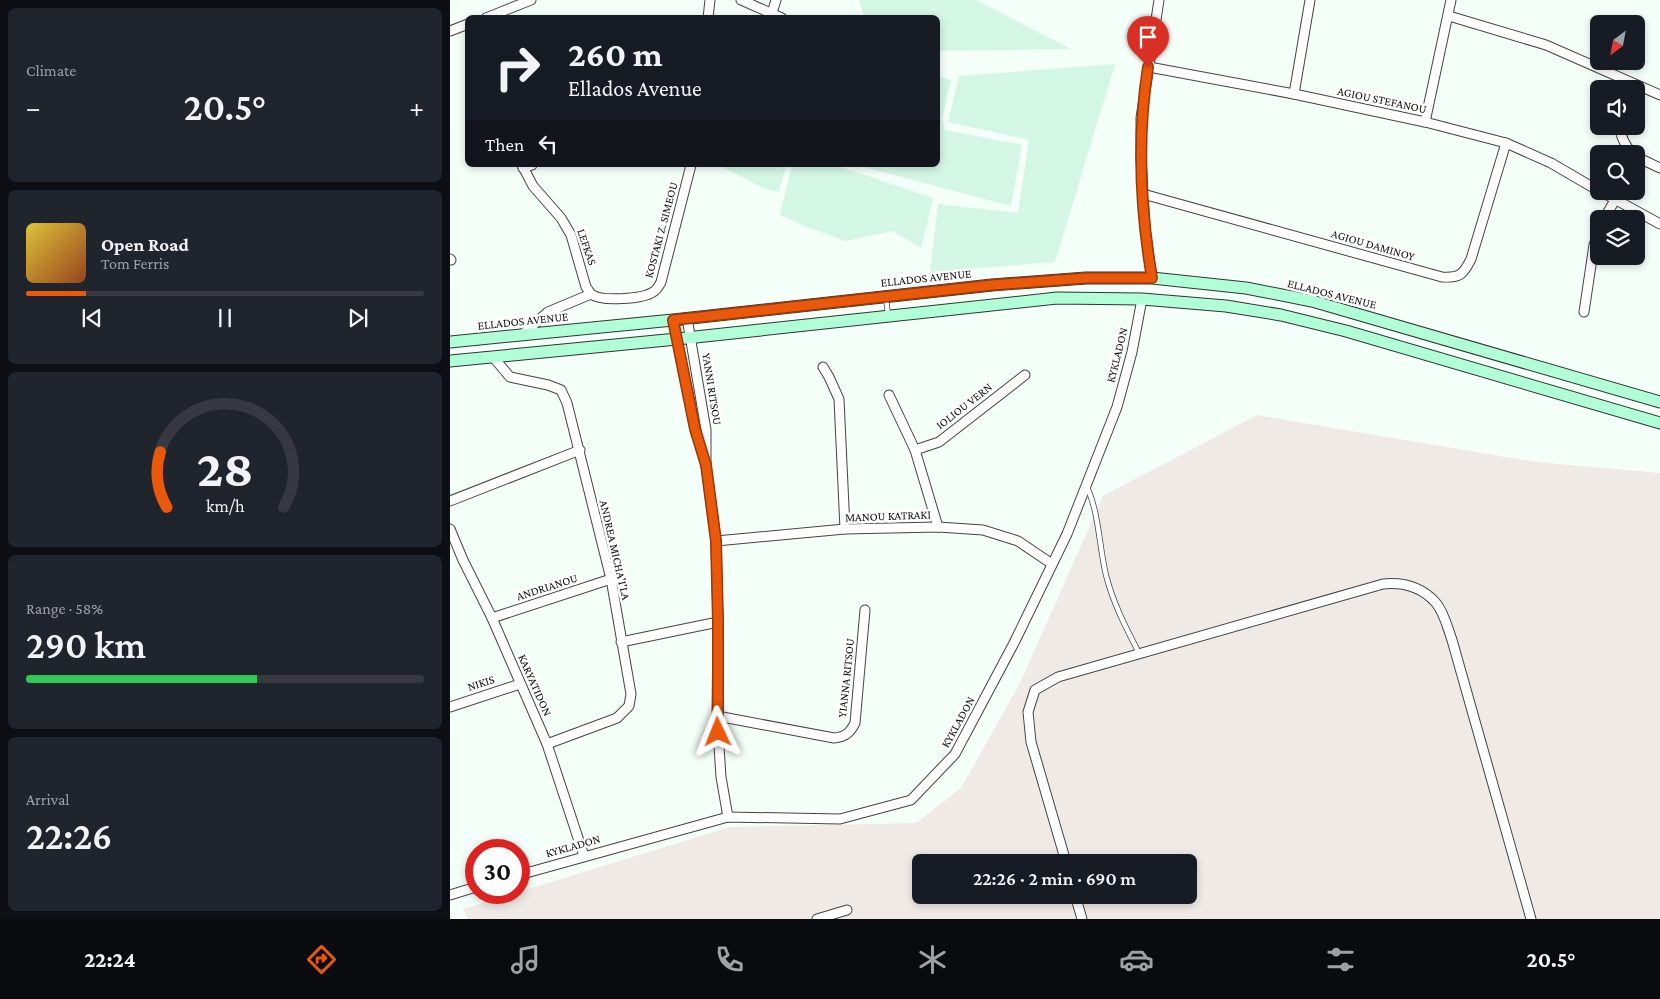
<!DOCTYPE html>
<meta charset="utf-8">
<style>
:root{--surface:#171b24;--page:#20242c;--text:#f1f3f6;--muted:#9ea1a6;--line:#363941;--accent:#ea580c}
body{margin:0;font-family:"Crimson Pro",serif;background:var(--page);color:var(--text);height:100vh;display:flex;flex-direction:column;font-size:19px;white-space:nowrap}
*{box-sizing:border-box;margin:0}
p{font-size:16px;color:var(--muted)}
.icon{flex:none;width:28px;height:28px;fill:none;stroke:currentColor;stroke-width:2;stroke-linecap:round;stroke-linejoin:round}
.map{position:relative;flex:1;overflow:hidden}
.panel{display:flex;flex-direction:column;gap:8px;padding:8px;background:#0d0f14;width:450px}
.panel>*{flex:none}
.banner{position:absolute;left:15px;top:15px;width:475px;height:152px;border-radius:8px;box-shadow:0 2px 8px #0003;background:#171b24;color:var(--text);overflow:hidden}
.needle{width:32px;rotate:212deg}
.fabs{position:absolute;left:1140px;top:15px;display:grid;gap:10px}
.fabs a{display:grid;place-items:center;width:55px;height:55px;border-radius:8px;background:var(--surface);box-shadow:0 2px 8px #0003;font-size:25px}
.speed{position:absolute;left:15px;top:839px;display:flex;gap:10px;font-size:25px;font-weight:700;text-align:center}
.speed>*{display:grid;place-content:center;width:65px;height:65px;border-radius:50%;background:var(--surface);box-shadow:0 2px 8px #0003;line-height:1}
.speed .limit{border:8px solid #d22;background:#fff;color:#111}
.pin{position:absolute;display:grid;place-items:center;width:42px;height:42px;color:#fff;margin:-51px -21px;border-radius:50% 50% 50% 0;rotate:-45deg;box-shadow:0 0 5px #0007}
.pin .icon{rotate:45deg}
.me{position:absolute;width:55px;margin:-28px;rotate:358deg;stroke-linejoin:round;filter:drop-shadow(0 0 4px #0008)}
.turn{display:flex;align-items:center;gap:18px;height:105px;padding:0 20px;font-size:22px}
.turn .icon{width:65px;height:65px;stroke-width:2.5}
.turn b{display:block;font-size:35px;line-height:42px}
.then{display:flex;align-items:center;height:48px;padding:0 20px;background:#0003;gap:10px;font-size:19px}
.big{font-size:38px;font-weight:600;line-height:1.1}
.panel .card{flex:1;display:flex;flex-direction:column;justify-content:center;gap:8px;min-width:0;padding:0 18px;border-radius:8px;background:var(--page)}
.panel .dial{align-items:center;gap:0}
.dial svg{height:130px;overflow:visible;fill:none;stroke:var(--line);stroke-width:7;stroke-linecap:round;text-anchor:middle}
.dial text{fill:var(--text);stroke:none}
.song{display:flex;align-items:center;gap:15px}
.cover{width:60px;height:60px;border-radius:8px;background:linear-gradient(135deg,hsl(50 70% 55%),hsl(20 70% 35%))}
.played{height:5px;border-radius:2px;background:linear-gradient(90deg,var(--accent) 15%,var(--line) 15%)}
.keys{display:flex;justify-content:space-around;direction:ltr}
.heat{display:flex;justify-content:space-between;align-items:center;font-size:28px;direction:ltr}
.charge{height:8px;border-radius:4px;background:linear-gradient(90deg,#34c759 58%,var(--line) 0)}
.trip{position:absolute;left:462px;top:854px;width:285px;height:50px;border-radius:8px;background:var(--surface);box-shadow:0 2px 8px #0003;font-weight:600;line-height:50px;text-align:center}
.tab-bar{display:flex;height:80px;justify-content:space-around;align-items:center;background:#090b0e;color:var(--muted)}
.tab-bar .icon{width:35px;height:35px}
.tab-bar .on{color:var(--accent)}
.tab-bar b{font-size:22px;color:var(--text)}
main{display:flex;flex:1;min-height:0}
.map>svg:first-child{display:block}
.industrial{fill:#efeae6;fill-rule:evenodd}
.farmland{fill:#d4f6e5}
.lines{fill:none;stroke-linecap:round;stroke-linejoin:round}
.lane-casing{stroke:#444;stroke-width:6}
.street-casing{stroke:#444;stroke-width:11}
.secondary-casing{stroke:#333;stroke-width:13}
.lane{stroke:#fff;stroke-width:4.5}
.street{stroke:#fff;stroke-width:9}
.secondary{stroke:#b0ffd6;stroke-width:11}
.route-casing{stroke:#983908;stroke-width:12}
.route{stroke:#ea580c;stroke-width:9}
.labels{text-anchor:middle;stroke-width:5;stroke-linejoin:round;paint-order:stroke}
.street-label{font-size:12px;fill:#111;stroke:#fff}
</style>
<main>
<section class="panel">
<div class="card"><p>Climate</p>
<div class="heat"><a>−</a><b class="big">20.5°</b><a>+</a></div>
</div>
<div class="card">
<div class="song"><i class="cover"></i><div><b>Open Road</b><p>Tom Ferris</p></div></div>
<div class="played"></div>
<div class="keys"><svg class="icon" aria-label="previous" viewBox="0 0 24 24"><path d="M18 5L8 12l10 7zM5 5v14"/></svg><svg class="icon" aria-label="pause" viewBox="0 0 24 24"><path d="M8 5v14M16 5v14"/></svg><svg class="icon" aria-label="next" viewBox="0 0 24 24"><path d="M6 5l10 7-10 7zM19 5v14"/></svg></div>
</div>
<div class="card dial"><svg viewBox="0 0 100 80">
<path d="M14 69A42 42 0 1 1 86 69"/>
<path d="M14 69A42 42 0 0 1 10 35" stroke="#ea580c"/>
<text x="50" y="56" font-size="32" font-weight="700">28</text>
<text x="50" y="72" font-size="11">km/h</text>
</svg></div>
<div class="card"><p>Range · 58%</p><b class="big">290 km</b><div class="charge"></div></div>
<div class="card"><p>Arrival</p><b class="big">22:26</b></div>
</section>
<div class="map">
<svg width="1210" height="919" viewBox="0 0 1210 919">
<rect width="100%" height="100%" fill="#f4fff9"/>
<path class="industrial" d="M 807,415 L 1087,462 L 1210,473 L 1210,919 L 18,919 L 13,909 L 280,827 L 466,823 L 511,788 L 570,683 L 653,496 ZM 471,862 L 739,862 L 739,895 L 471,895 Z"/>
<g class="farmland">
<polygon points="409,0 526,0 621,49 488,51 488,18 414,17"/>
<polygon points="665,64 605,262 480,272 488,204 568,213 579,140 498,122 509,76"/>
<polygon points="488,76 501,80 492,119 495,130 572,145 561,206 406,165 488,165"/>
<polygon points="269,165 337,165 328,192 315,189"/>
<polygon points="342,165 385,165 483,198 471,248 443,231 396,241 354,226 330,215"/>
</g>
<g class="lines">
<defs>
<g id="lane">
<polyline points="436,298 438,315"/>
<path d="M 637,487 C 649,513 649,546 656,575 C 663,603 676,628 689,653"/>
</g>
<g id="street">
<polyline points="291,0 332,18"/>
<polyline points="322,13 326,0"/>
<polyline points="999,16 1096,45 1210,95"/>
<polyline points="36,18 81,0"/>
<polyline points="258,18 260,0"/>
<polyline points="0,31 18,24"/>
<polyline points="699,67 844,94 975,122 1056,143 1101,163 1149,191"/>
<polyline points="844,94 860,0"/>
<polyline points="975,122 1001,0"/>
<path d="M 1170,126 C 1170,136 1176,148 1184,154"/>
<polyline points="1186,155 1193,160 1210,168"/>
<path d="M 72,165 L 83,186 L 111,218 L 121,235 L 136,287 C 138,289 139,292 141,294 C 151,302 193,299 203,292 C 207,290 209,286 211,282 L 241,165"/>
<polyline points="73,168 82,165"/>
<polyline points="1150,191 1210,224"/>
<path d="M 693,194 L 992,277 C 1010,278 1013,275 1021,259 L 1056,143"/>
<polyline points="1154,219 1165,200"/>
<polyline points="0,259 1,260"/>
<polyline points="702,278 695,228 691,158 691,118 709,0"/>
<polyline points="1134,312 1144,245 1149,232"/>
<polyline points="237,318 256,430 256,465 266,541 268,622 267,716 271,777 278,817"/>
<polyline points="223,320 245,429 253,455"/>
<polyline points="73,334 98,312 141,294"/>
<polyline points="43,357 60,377 98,385 111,390 117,403 161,579 181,694 179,706 167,718 97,744"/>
<polyline points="373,367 379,377 389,399 395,529"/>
<polyline points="439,395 465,450 488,527"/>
<polyline points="465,450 489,442 575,375"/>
<polyline points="0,501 130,450"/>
<polyline points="0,529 13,560 42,618 97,744 134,856"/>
<polyline points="266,541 395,529 488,527 533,530 568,541 602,564"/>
<polyline points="42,618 161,579"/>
<polyline points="171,642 268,622"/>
<polyline points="0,707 70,684"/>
<path d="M 267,716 L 384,738 C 395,737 400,733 405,723 L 415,610"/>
<path d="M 616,862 L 581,742 L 578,712 L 585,690 L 608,677 L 933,584 C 954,582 972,587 986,603 C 994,612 998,629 1002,640 L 1081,919"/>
<polyline points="69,875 278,817 390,819 461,800 505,754 564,643 617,534 667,407 682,352 692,299"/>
<polyline points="0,895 26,887"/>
<polyline points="625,895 632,919"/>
<polyline points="367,919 397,910"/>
</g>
<g id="secondary">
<polyline points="0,342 223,320 542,285 636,278 702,278 796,288 862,301 1210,402"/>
<polyline points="0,361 227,339 607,298 692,299 776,306 831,315 896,331 1210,423"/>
</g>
</defs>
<use href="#lane" class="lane-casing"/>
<use href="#street" class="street-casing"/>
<use href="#secondary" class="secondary-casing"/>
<use href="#lane" class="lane"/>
<use href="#street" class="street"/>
<use href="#secondary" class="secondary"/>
</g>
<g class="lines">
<defs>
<path id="route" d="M 268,732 L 268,622 L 266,541 L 256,465 L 245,429 L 223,320 L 542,285 L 636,278 L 702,278 C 690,208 687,137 698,67"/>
</defs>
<use href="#route" class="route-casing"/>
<use href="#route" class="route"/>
</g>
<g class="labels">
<g class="street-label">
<text transform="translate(932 100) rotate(12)" y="4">AGIOU STEFANOU</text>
<text transform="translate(211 230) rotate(-75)" y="4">KOSTAKI Z. SIMEOU</text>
<text transform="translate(923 245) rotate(16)" y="4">AGIOU DAMINOY</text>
<text transform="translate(137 247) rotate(71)" y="4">LEFKAS</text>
<text transform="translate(476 278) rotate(-6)" y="4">ELLADOS AVENUE</text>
<text transform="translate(882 294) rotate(14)" y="4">ELLADOS AVENUE</text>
<text transform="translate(73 321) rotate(-6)" y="4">ELLADOS AVENUE</text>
<text transform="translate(667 355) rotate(-76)" y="4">KYKLADON</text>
<text transform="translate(262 389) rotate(81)" y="4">YANNI RITSOU</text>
<text transform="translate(514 406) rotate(-38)" y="4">IOLIOU VERN</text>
<text transform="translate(438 516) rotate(-2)" y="4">MANOU KATRAKI</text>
<text transform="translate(165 550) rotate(77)" y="4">ANDREA MICHA'I'LA</text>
<text transform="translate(97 587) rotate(-18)" y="4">ANDRIANOU</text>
<text transform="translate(396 678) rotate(-84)" y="4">YIANNA RITSOU</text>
<text transform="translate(31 683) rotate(-18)" y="4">NIKIS</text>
<text transform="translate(85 685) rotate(66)" y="4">KARYATIDON</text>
<text transform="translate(508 722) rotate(-61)" y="4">KYKLADON</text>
<text transform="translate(123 846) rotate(-16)" y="4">KYKLADON</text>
</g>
</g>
</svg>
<div class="fabs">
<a><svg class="needle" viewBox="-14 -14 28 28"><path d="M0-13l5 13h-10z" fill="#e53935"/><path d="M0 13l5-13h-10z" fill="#9ea1a6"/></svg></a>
<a><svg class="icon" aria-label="sound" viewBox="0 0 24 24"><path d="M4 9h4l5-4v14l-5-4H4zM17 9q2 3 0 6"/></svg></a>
<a><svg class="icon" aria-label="search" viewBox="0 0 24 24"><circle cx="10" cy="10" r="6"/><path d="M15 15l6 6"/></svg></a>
<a><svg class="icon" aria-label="layers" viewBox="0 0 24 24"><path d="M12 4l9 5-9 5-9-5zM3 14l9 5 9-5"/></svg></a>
</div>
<div class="speed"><div class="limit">30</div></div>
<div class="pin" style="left:698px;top:67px;background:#d93025"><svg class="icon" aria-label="arrive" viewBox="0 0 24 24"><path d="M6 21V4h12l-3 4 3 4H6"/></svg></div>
<svg class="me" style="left:268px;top:732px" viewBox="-20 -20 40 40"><path d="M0-17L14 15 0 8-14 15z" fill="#ea580c" stroke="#fff" stroke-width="4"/></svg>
<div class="trip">22:26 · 2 min · 690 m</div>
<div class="banner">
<div class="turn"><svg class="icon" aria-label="right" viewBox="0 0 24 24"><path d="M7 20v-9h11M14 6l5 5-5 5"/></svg><div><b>260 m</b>Ellados Avenue</div></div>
<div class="then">Then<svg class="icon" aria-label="left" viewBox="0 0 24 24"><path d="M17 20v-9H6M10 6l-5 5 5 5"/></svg></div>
</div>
</div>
</main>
<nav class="tab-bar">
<b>22:24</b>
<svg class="icon on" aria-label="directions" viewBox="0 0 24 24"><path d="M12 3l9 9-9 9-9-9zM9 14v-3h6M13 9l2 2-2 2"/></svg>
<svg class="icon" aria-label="music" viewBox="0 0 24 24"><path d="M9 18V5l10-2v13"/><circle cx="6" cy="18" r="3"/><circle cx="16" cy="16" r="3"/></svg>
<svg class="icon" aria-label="phone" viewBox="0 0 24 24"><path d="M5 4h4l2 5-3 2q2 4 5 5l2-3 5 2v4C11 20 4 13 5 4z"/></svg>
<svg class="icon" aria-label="climate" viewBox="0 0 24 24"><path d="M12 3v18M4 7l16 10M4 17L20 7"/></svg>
<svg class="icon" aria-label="car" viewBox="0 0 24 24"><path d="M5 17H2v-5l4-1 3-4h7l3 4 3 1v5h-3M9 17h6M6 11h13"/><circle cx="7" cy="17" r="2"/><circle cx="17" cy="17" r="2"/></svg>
<svg class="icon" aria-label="filters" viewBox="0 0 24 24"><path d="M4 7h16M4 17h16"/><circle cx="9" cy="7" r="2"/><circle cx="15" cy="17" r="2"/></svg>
<b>20.5°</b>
</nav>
